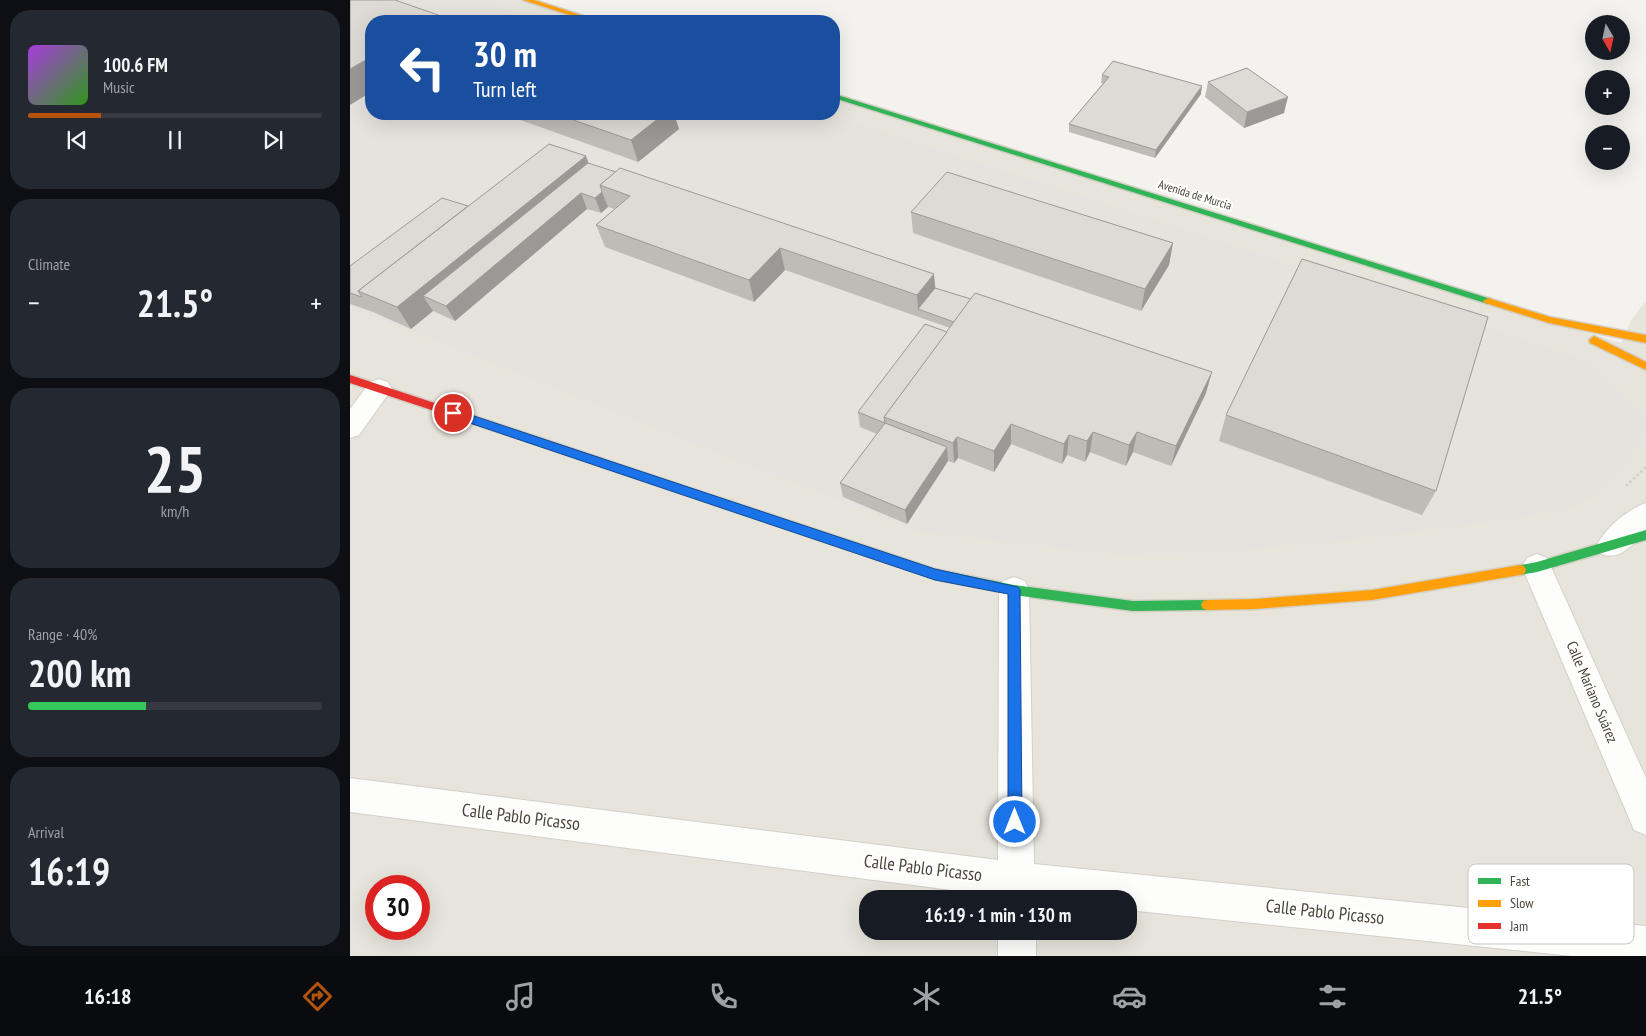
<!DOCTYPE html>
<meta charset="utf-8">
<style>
:root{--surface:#171b24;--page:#242831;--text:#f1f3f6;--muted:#9ea1a6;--line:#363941;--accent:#b45309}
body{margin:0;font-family:"PT Sans Narrow",sans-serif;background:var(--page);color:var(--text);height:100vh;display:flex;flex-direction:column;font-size:19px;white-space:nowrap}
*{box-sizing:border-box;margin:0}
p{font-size:16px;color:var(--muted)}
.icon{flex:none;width:28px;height:28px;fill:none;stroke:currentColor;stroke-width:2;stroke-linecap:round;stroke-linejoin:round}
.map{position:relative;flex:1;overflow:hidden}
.panel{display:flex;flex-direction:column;gap:10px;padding:10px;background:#0d0f14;width:350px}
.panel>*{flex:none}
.guide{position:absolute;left:15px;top:15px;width:475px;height:105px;border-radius:20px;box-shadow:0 5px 20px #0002;background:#1a4fa0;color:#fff;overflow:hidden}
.needle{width:32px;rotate:171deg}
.controls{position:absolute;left:1235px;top:15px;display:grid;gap:10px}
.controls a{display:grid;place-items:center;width:45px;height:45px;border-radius:50%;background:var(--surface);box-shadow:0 5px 20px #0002;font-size:25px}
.speed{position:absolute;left:15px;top:875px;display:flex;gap:10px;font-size:25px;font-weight:700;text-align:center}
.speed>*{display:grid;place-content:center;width:65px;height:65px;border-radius:50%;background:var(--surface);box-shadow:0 5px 20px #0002;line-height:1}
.speed .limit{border:8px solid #d22;background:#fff;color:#111}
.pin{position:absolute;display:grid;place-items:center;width:42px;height:42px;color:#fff;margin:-21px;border:2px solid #fff;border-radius:50%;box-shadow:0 1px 5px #0007}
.me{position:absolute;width:55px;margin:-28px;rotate:0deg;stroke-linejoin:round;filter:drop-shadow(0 0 4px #0008)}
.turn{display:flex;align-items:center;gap:18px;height:105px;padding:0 25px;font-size:22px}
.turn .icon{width:65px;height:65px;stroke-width:2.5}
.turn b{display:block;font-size:35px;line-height:42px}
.big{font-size:38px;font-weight:800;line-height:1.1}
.panel .tile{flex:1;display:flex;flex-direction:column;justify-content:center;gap:8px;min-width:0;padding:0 18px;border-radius:20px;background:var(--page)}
.panel .dial{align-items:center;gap:0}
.dial b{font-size:65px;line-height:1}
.song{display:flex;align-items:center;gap:15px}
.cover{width:60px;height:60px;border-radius:8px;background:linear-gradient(135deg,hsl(280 70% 55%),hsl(110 70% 35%))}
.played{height:5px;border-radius:2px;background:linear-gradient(90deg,var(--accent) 25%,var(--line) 25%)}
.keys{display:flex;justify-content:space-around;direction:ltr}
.heat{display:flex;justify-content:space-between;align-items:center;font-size:28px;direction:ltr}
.charge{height:8px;border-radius:4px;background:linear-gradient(90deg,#34c759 40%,var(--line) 0)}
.trip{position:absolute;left:509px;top:890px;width:278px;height:50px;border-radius:20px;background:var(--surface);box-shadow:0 5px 20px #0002;font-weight:800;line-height:50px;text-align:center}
.tabs{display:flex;height:80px;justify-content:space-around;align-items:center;background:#090b0e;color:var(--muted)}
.tabs .icon{width:35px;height:35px}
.tabs .active{color:var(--accent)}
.tabs b{font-size:22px;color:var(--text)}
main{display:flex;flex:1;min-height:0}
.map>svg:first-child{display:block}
.residential{fill:#e7e4dc;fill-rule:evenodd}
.industrial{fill:#e6e2de}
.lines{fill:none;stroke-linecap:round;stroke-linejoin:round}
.street-casing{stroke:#d2d0cb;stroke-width:2}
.fast-casing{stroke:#d3cfc5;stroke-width:3}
.slow-casing{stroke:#d3cfc5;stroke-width:3}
.jam-casing{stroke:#d3cfc5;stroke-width:3}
.path{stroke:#d3d2cc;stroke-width:3;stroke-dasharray:2.5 2.5;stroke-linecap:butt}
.street{fill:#fdfdfc;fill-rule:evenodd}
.fast{fill:#30b455;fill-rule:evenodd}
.slow{fill:#ff9f0a;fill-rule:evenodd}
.jam{fill:#e5322d;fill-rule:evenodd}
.wall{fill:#bfbcb8}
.shaded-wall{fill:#9b9996}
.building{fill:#dedbd6;stroke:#9b9996}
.route{fill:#1a73e8;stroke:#114b97}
.labels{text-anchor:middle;stroke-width:4.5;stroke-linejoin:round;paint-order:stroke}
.far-street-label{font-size:12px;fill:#4b4439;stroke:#fff}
.street-label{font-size:15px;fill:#4b4439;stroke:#fff}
.near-street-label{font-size:18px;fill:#4b4439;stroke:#fff}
.key{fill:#fff;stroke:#c9c7c4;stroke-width:1}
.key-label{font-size:14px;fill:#4b4439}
</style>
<main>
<section class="panel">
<div class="tile">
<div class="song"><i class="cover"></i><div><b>100.6 FM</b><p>Music</p></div></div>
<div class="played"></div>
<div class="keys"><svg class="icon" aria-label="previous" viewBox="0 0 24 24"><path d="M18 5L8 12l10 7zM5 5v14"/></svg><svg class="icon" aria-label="pause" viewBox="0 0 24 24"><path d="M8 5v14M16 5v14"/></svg><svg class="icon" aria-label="next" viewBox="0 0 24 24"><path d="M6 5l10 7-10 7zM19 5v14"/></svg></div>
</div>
<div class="tile"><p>Climate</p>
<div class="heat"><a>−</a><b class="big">21.5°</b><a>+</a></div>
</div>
<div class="tile dial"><b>25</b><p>km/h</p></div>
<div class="tile"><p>Range · 40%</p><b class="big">200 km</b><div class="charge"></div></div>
<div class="tile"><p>Arrival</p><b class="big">16:19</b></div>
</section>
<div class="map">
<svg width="1296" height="956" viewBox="0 0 1296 956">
<rect width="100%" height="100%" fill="#f4f2ee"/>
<path class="residential" d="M 0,0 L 173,0 L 241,21 L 21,21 L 21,114 L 484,114 L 484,97 L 1271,343 L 1282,319 L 1296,301 L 1296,956 L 0,956 ZM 26,886 L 69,886 L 69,929 L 26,929 ZM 518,899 L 778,899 L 778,931 L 518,931 Z"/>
<polygon class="industrial" points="0,0 129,0 195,21 21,21 21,114 479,114 1230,358 1260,380 1278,397 1296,424 1281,460 1250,494 1215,510 1153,520 1000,540 860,553 772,555 565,531 0,307"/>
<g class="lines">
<defs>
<g id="street">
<polygon points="29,379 38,382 42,389 9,435 0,438 0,409 20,382"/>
<path d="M 1296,503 L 1296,532 C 1281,545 1271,561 1251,554 L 1247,545 C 1255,528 1278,509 1296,503 Z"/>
<polygon points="1187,554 1197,558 1296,778 1296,835 1284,830 1172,567 1177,558"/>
<polygon points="664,577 675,581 679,590 684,864 1296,926 1296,956 1222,956 778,910 778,899 649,899 648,896 0,812 0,778 648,860 649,590 653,581"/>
<rect x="648" y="931" width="38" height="25"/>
</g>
<g id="fast">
<polygon points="484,94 1141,299 1143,301 1138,304 1135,303 484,98"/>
<polygon points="247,457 585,569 664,585 783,601 857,600 861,601 863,605 861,609 857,610 783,611 664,595 585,579 243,464 241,461 243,458"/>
<polygon points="1296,530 1296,540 1187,572 1170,575 1166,574 1164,570 1166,566 1187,562"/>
</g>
<g id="slow">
<polygon points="173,0 184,0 249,21 238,21"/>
<polygon points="1138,298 1200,317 1296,335 1296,343 1199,323 1135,303 1133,301"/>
<polygon points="1244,336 1296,362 1296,370 1240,343 1239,340"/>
<polygon points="1170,565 1174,566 1176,570 1174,574 1170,575 1022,600 905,609 857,610 853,609 851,605 853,601 857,600 905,599 1022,590"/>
</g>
<polygon id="jam" points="0,375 251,458 253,461 251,464 247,465 0,383"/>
</defs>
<use href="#street" class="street-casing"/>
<use href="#fast" class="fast-casing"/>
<use href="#slow" class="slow-casing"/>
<use href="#jam" class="jam-casing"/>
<polyline class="path" points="1276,486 1296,467"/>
<use href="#street" class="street"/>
<use href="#fast" class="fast"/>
<use href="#slow" class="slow"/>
<use href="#jam" class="jam"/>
</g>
<g class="wall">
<polygon points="752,75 851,94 805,158 719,132 719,124 753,83 751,83"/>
<polygon points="858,82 934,113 894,128 855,97"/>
<polygon points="154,114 324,114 329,129 288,162"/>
<polygon points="236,156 238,163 585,288 856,393 821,466 783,452 776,466 740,452 735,462 717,455 712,464 661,444 644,472 608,458 604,463 598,461 557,524 493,497 490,483 527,434 510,427 508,412 597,332 600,328 435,270 404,302 255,247 246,225 265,209 258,207 251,213 237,209 105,321 83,311 61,329 23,312 0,304 0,266 118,206"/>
<polygon points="561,212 823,243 819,265 791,311 563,233"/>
<polygon points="876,415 1086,491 1072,515 869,441"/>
</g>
<g class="shaded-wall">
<polygon points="91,16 94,21 82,21"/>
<polygon points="21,57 21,92 0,105 0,69"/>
<polygon points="852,86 851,94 805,158 806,150"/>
<polygon points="938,97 934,113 894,128 897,112"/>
<polygon points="314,114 324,114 329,129 288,162 281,140"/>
<polygon points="236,156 244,178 73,296 83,311 61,329 47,307"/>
<polygon points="252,192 258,207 251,213 245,198"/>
<polygon points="231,193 237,209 105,321 96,306"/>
<polygon points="823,243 819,265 791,311 795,289"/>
<polygon points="430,248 435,270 404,302 399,280"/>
<polygon points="584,274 586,295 568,309 567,295"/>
<polygon points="862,372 856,393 821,466 826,446"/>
<polygon points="661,424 661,444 644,472 644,451"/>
<polygon points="743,432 740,452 735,462 737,441"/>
<polygon points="787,432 783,452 776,466 779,445"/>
<polygon points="719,435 717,455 712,464 714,444"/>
<polygon points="607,437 608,458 604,463 603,443"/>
<polygon points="597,447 598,461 557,524 555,510"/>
</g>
<g class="building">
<polygon points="0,0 45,0 91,16 82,21 21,21 21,57 0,69"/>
<polygon points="763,61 852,86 806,150 719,124 759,77 752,75"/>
<polygon points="897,68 938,97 897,112 858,82"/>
<polygon points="206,114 314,114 281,140"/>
<polygon points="199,144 236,156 47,307 8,291"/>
<polygon points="238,163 266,172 250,185 252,192 245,198 231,193 96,306 73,296"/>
<polygon points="270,168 584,274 567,295 430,248 399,280 246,225 280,196 250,185"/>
<polygon points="597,172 823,243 795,289 561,212"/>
<polygon points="92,198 118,206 8,291 12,297 0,293 0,266"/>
<polygon points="952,259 1138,317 1086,491 876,415"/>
<polygon points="585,288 621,299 604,322 568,309"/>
<polygon points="625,293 862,372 826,446 787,432 779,445 743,432 737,441 719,435 714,444 661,424 644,451 607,437 603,443 534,417"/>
<polygon points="575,324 597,332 534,417 535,423 508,412"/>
<polygon points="535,423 597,447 555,510 490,483"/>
</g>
<polygon class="route" points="103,409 585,569 668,587 670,590 672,822 670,827 665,829 660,827 658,822 658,594 585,580 99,416 97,413 99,410"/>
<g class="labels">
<g class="far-street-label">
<text transform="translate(845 195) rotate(17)" y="4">Avenida de Murcia</text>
</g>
<g class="street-label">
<text transform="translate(1242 692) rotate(67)" y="5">Calle Mariano Suárez</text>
</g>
<g class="near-street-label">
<text transform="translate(171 817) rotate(7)" y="6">Calle Pablo Picasso</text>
<text transform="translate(573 868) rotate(7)" y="6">Calle Pablo Picasso</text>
<text transform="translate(975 912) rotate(6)" y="6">Calle Pablo Picasso</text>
</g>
</g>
<rect x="1118" y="864" width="166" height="80" rx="8" class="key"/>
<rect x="1128" y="878" width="23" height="6" fill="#30b455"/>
<rect x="1128" y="900" width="23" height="7" fill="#ff9f0a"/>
<rect x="1128" y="923" width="23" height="6" fill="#e5322d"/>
<g class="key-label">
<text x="1160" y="886">Fast</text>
<text x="1160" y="908">Slow</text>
<text x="1160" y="931">Jam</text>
</g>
</svg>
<div class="controls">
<a><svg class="needle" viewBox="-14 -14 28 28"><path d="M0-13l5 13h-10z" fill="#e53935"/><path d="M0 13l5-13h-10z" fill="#9ea1a6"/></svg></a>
<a>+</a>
<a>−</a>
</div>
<div class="speed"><div class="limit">30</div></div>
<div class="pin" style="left:103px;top:413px;background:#d93025"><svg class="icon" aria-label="arrive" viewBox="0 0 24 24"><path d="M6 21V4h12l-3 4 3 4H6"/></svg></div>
<svg class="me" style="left:665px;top:822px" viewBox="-20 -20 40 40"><circle r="17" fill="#1a73e8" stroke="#fff" stroke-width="3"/><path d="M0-11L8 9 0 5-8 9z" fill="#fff"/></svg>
<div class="trip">16:19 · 1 min · 130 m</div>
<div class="guide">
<div class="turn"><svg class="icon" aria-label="left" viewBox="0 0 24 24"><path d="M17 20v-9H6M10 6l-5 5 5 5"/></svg><div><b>30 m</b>Turn left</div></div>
</div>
</div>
</main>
<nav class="tabs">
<b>16:18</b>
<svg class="icon active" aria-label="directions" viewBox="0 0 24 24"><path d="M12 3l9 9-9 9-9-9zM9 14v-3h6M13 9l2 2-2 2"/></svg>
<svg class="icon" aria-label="music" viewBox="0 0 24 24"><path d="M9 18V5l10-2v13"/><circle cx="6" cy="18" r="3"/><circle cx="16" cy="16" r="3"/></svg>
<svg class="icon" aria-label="phone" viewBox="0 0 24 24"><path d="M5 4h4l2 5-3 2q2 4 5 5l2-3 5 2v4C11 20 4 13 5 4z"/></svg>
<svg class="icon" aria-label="climate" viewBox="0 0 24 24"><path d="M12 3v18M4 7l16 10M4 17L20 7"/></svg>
<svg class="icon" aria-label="car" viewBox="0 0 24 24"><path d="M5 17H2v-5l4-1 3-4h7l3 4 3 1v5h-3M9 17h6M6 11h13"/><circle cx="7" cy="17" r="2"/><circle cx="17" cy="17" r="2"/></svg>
<svg class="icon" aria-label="filters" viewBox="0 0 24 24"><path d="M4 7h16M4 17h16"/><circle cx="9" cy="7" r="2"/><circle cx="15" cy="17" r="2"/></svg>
<b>21.5°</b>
</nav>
